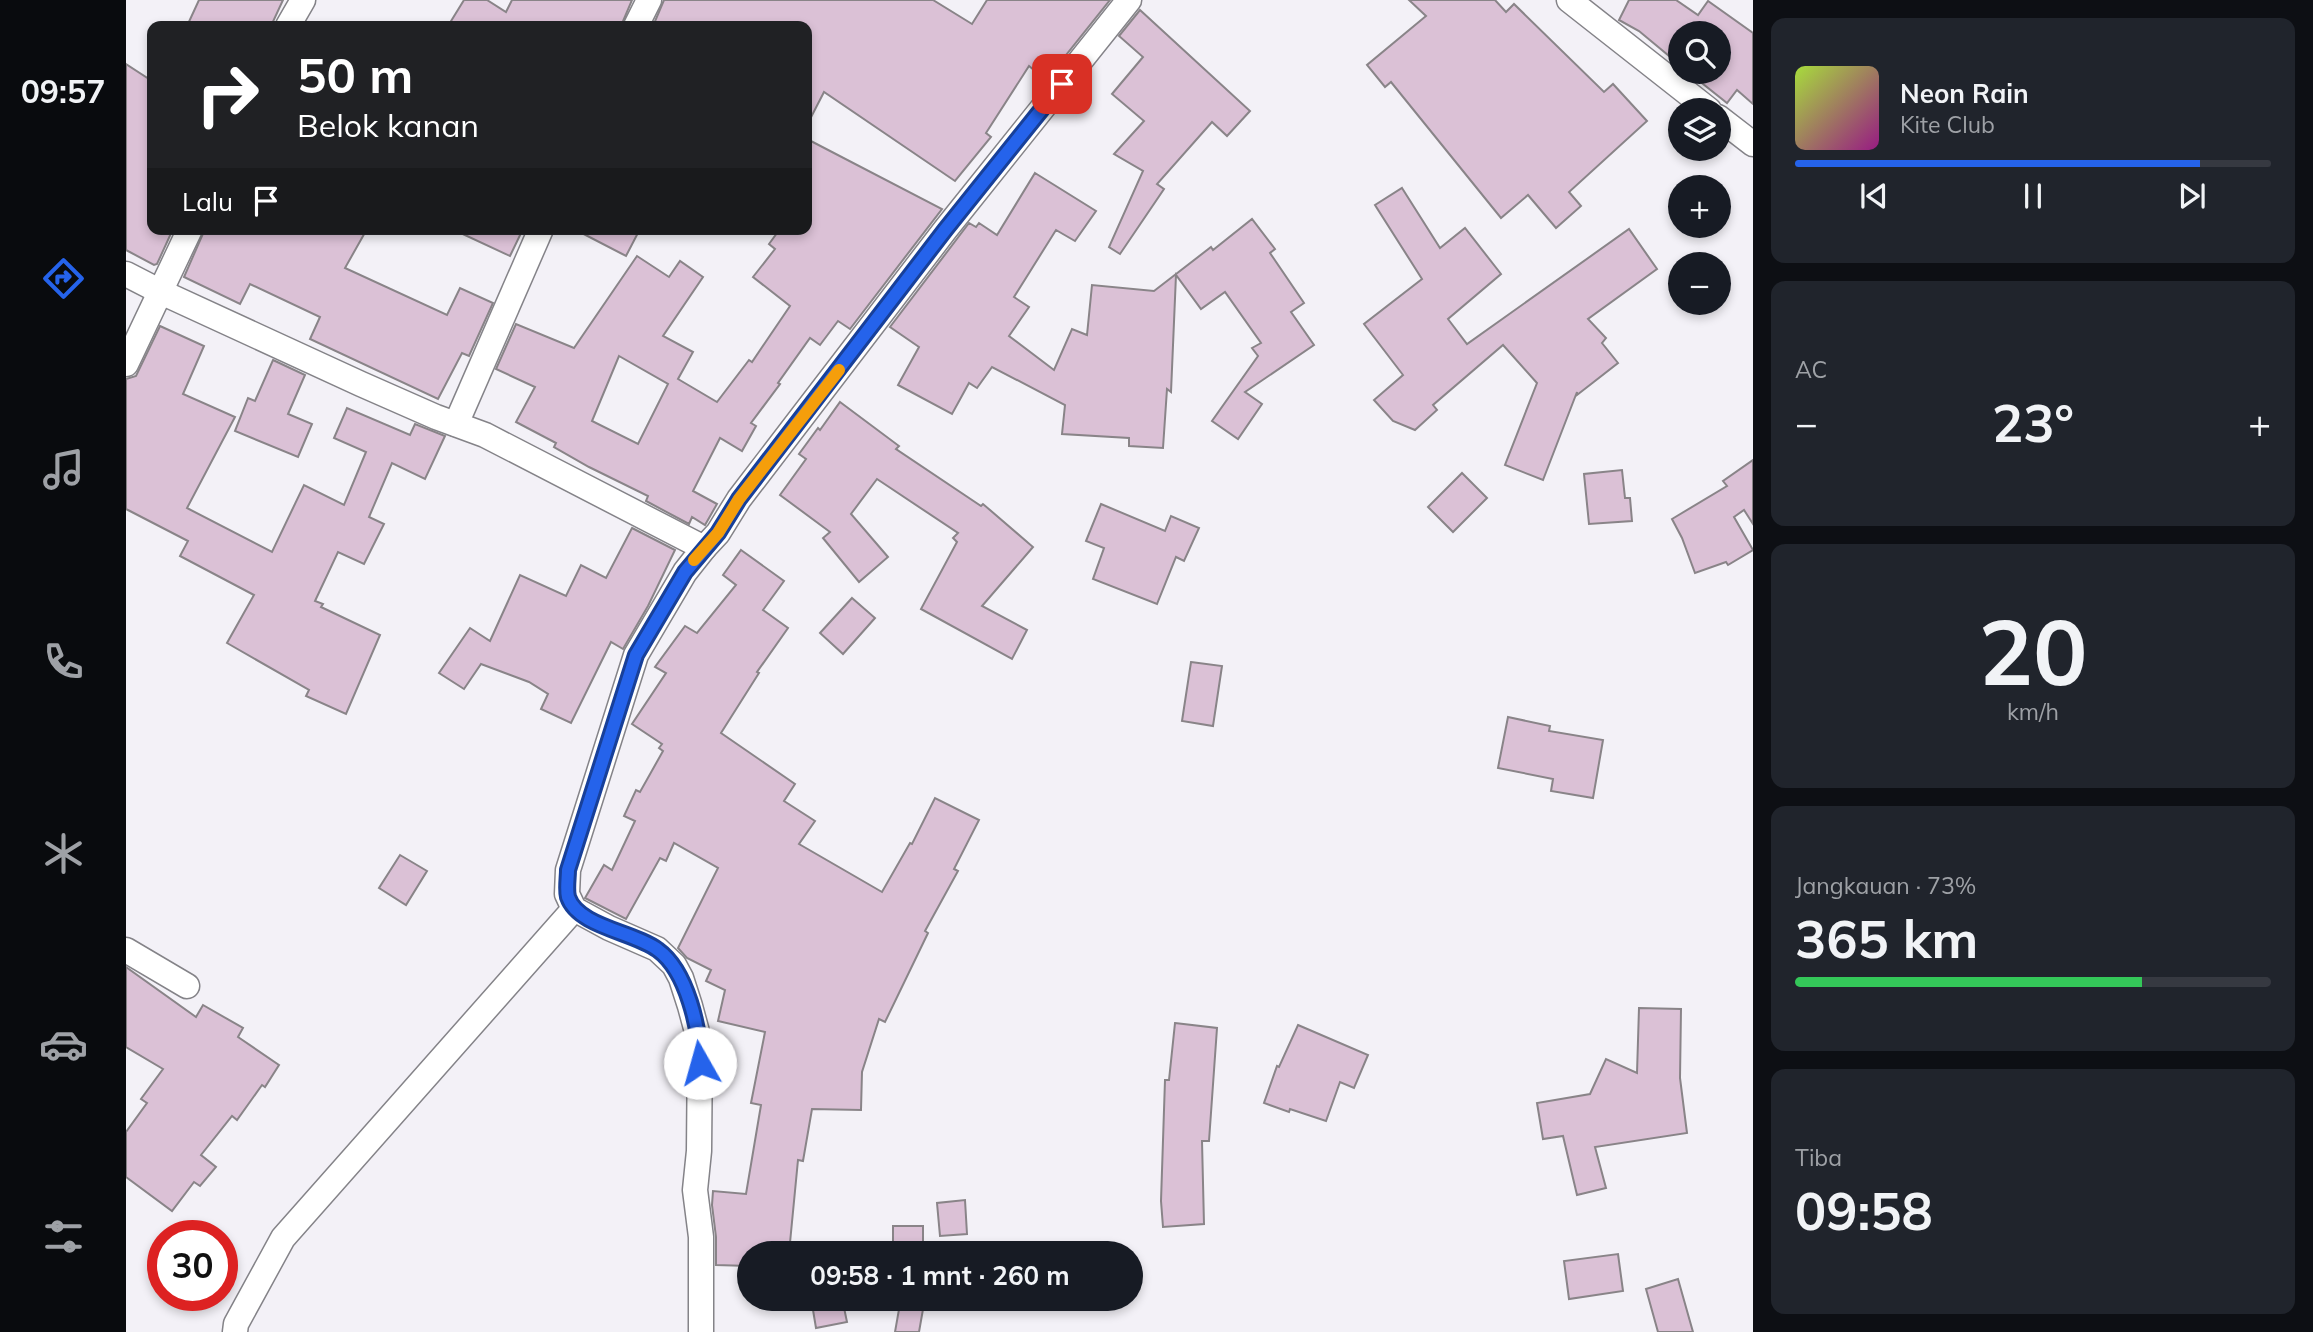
<!DOCTYPE html>
<html lang="id">
<meta charset="utf-8">
<style>
:root{--surface:#171b24;--page:#20242c;--text:#f1f3f6;--muted:#9ea1a6;--line:#363941;--accent:#2563eb}
body{margin:0;font-family:Mulish,sans-serif;background:var(--page);color:var(--text);height:100vh;display:flex;flex-direction:column;font-size:26px;white-space:nowrap}
*{box-sizing:border-box;margin:0}
p{font-size:23px;color:var(--muted)}
.icon{flex:none;width:38px;height:38px;fill:none;stroke:currentColor;stroke-width:2;stroke-linecap:round;stroke-linejoin:round}
.map{position:relative;flex:1;overflow:hidden}
.side{display:flex;flex-direction:column;gap:18px;padding:18px;background:#0d0f14;width:560px}
.side>*{flex:none}
.top-card{position:absolute;left:21px;top:21px;width:665px;height:214px;border-radius:14px;box-shadow:0 4px 10px #0003;background:#202124;color:#fff;overflow:hidden}
.fabs{position:absolute;left:1542px;top:21px;display:grid;gap:14px}
.fabs a{display:grid;place-items:center;width:63px;height:63px;border-radius:50%;background:var(--surface);box-shadow:0 4px 10px #0003;font-size:35px}
.speed{position:absolute;left:21px;top:1220px;display:flex;gap:14px;font-size:35px;font-weight:700;text-align:center}
.speed>*{display:grid;place-content:center;width:91px;height:91px;border-radius:50%;background:var(--surface);box-shadow:0 4px 10px #0003;line-height:1}
.speed .limit{border:10px solid #d22;background:#fff;color:#111}
.pin{position:absolute;display:grid;place-items:center;width:60px;height:60px;color:#fff;margin:-30px;border-radius:14px;box-shadow:0 4px 10px #0006}
.me{position:absolute;width:77px;margin:-38px;rotate:353deg;stroke-linejoin:round;filter:drop-shadow(0 0 5px #0008)}
.turn{display:flex;align-items:center;gap:24px;height:147px;padding:0 35px;font-size:32px}
.turn .icon{width:91px;height:91px;stroke-width:2.5}
.turn b{display:block;font-size:49px;line-height:60px}
.then{display:flex;align-items:center;height:66px;padding:0 35px;background:#0003;gap:14px;font-size:26px}
.big{font-size:52px;font-weight:700;line-height:1.1}
.side .widget{flex:1;display:flex;flex-direction:column;justify-content:center;gap:10px;min-width:0;padding:0 24px;border-radius:14px;background:var(--page)}
.side .dial{align-items:center;gap:0}
.dial b{font-size:91px;line-height:1}
.song{display:flex;align-items:center;gap:21px}
.cover{width:84px;height:84px;border-radius:10px;background:linear-gradient(135deg,hsl(80 70% 55%),hsl(310 70% 35%))}
.played{height:7px;border-radius:4px;background:linear-gradient(90deg,var(--accent) 85%,var(--line) 85%)}
.keys{display:flex;justify-content:space-around;direction:ltr}
.heat{display:flex;justify-content:space-between;align-items:center;font-size:38px;direction:ltr}
.charge{height:10px;border-radius:5px;background:linear-gradient(90deg,#34c759 73%,var(--line) 0)}
.trip{position:absolute;left:611px;top:1241px;width:406px;height:70px;border-radius:35px;background:var(--surface);box-shadow:0 4px 10px #0003;font-weight:700;line-height:70px;text-align:center}
main{display:flex;flex:1;min-height:0}
.menu{display:flex;flex-direction:column;width:126px;justify-content:space-around;align-items:center;background:#090b0e;color:var(--muted)}
.menu .icon{width:49px;height:49px}
.menu .on{color:var(--accent)}
.menu b{font-size:32px;color:var(--text)}
.map>svg:first-child{display:block}
.building{fill:#dbc1d6;stroke:#898488;stroke-width:2;fill-rule:evenodd}
.lines{fill:none;stroke-linecap:round;stroke-linejoin:round}
.minor-casing{stroke:#848388;stroke-width:27}
.minor{stroke:#fff;stroke-width:24}
.route-casing{stroke:#184099;stroke-width:18}
.route{stroke:#2563eb;stroke-width:12}
.slow{stroke:#f59e0b;stroke-width:12}
</style>
<main>
<nav class="menu">
<b>09:57</b>
<svg class="icon on" aria-label="directions" viewBox="0 0 24 24"><path d="M12 3l9 9-9 9-9-9zM9 14v-3h6M13 9l2 2-2 2"/></svg>
<svg class="icon" aria-label="music" viewBox="0 0 24 24"><path d="M9 18V5l10-2v13"/><circle cx="6" cy="18" r="3"/><circle cx="16" cy="16" r="3"/></svg>
<svg class="icon" aria-label="phone" viewBox="0 0 24 24"><path d="M5 4h4l2 5-3 2q2 4 5 5l2-3 5 2v4C11 20 4 13 5 4z"/></svg>
<svg class="icon" aria-label="climate" viewBox="0 0 24 24"><path d="M12 3v18M4 7l16 10M4 17L20 7"/></svg>
<svg class="icon" aria-label="car" viewBox="0 0 24 24"><path d="M5 17H2v-5l4-1 3-4h7l3 4 3 1v5h-3M9 17h6M6 11h13"/><circle cx="7" cy="17" r="2"/><circle cx="17" cy="17" r="2"/></svg>
<svg class="icon" aria-label="filters" viewBox="0 0 24 24"><path d="M4 7h16M4 17h16"/><circle cx="9" cy="7" r="2"/><circle cx="15" cy="17" r="2"/></svg>
</nav>
<div class="map">
<svg width="1627" height="1332" viewBox="0 0 1627 1332">
<rect width="100%" height="100%" fill="#f3f1f7"/>
<g class="building">
<polygon points="73,0 157,0 145,26 61,26"/>
<polygon points="338,0 361,0 380,12 386,0 506,0 495,26 322,26"/>
<polygon points="538,0 807,0 846,24 861,0 984,0 920,80 903,66 860,133 865,137 829,181 698,92 681,125 681,26 527,26"/>
<polygon points="1283,0 1369,0 1380,12 1388,4 1478,92 1487,84 1521,121 1443,192 1455,206 1430,228 1402,195 1375,218 1265,82 1259,87 1241,65 1300,16"/>
<polygon points="1503,0 1550,0 1572,15 1582,1 1627,33 1627,104 1611,90 1601,103 1562,72 1592,72 1592,33 1554,33 1554,65 1513,31 1493,20"/>
<polygon points="1014,10 1124,111 1101,136 1086,122 1031,184 1038,189 994,254 983,247 1017,171 988,154 1018,121 986,94 1017,57 993,36"/>
<polygon points="0,64 26,81 26,229 47,229 31,264 28,265 0,250"/>
<path d="M 681,139 L 816,209 L 724,329 L 712,321 L 694,345 L 684,338 L 652,383 L 654,384 L 625,423 L 630,426 L 616,451 L 594,438 L 567,491 L 591,504 L 579,525 L 566,517 L 563,524 L 520,501 L 522,496 L 463,467 L 428,447 L 430,443 L 390,422 L 409,387 L 370,369 L 390,324 L 448,348 L 511,256 L 543,277 L 554,261 L 577,277 L 537,336 L 567,352 L 552,379 L 591,402 L 623,360 L 626,362 L 664,306 L 627,277 L 649,249 L 643,244 L 654,229 L 681,229 ZM 493,356 L 542,384 L 512,444 L 466,421 Z"/>
<polygon points="909,173 970,211 949,241 930,230 888,297 903,307 883,336 928,370 946,329 961,335 966,285 1028,291 1085,247 1087,250 1126,219 1149,249 1144,253 1178,303 1165,312 1188,345 1119,392 1136,404 1112,439 1086,421 1132,356 1126,348 1135,343 1099,292 1075,309 1050,275 1045,392 1041,389 1037,448 1003,446 1003,438 936,434 939,405 866,367 851,388 843,383 826,414 772,385 793,347 764,327 843,223 850,227 853,223 871,235"/>
<polygon points="1276,188 1314,248 1339,228 1375,274 1322,319 1341,344 1503,229 1531,269 1462,319 1480,338 1476,343 1492,363 1451,395 1451,392 1417,480 1379,465 1411,383 1377,345 1307,405 1311,410 1289,430 1267,421 1248,400 1277,375 1238,324 1296,279 1249,205"/>
<polygon points="79,229 241,229 219,268 321,315 334,288 367,303 343,356 336,353 312,399 184,339 194,317 124,284 114,304 58,277"/>
<polygon points="326,229 397,229 384,256"/>
<polygon points="448,229 514,229 500,256"/>
<polygon points="34,326 78,346 57,394 109,417 61,508 146,552 178,485 218,505 240,452 208,438 221,408 284,435 289,424 319,436 299,479 266,463 243,517 258,524 238,564 212,552 189,601 197,604 195,607 254,635 220,714 180,696 183,690 101,643 128,595 54,556 62,541 0,509 0,379 10,376"/>
<polygon points="147,360 179,375 162,414 186,424 172,457 109,431 122,398 129,401"/>
<polygon points="714,402 773,446 770,449 855,506 857,504 907,547 856,606 901,630 886,659 795,609 831,542 827,538 832,533 751,479 725,514 762,557 733,582 697,538 704,532 654,495 680,459 673,454 692,428 694,430"/>
<polygon points="1627,460 1627,524 1618,510 1608,517 1627,550 1602,565 1600,562 1569,573 1556,538 1546,519 1601,486 1597,481"/>
<polygon points="1496,470 1499,498 1504,498 1506,521 1463,524 1458,474"/>
<polygon points="1336,473 1361,498 1327,532 1302,507"/>
<polygon points="975,504 1039,531 1045,516 1073,528 1058,561 1050,557 1031,604 967,579 978,548 960,541"/>
<polygon points="506,528 549,550 522,606 497,649 485,642 445,723 415,709 422,694 403,682 355,664 338,689 313,673 344,628 364,641 394,575 440,596 455,565 480,578"/>
<polygon points="615,550 658,581 637,610 662,628 631,672 633,673 595,733 669,784 658,801 689,821 673,844 756,892 784,843 786,844 809,798 853,820 828,869 832,871 799,931 802,933 759,1022 753,1019 736,1072 735,1110 686,1109 677,1161 672,1160 663,1253 623,1253 623,1266 590,1265 590,1237 586,1205 587,1191 620,1194 635,1105 625,1103 639,1032 592,1021 599,990 580,981 585,970 561,958 552,948 592,868 548,843 540,861 534,858 500,919 459,898 478,865 486,870 509,821 498,816 510,790 514,792 537,751 533,748 536,744 506,724 540,673 529,667 559,626 571,633 610,585 597,575"/>
<polygon points="726,598 749,618 717,654 694,633"/>
<polygon points="1065,662 1096,666 1087,726 1056,721"/>
<polygon points="1382,717 1424,726 1423,731 1477,740 1467,798 1425,791 1427,779 1372,768"/>
<polygon points="274,855 301,871 280,905 253,888"/>
<polygon points="0,967 70,1017 77,1005 117,1028 112,1037 153,1065 139,1087 136,1085 111,1120 106,1116 75,1155 90,1167 74,1186 68,1182 46,1211 0,1177 0,1132 21,1103 15,1099 37,1069 0,1047"/>
<polygon points="1513,1008 1555,1009 1554,1078 1561,1133 1469,1147 1480,1188 1451,1195 1437,1136 1417,1139 1411,1103 1464,1094 1480,1059 1511,1073"/>
<polygon points="1049,1023 1091,1028 1083,1141 1076,1141 1078,1224 1037,1227 1035,1201 1039,1080 1043,1080"/>
<polygon points="1172,1025 1242,1055 1228,1088 1214,1082 1200,1121 1164,1109 1163,1112 1138,1103 1151,1066 1153,1067"/>
<polygon points="839,1200 841,1234 814,1236 811,1203"/>
<rect x="767" y="1226" width="30" height="27"/>
<polygon points="1492,1254 1497,1291 1443,1299 1438,1261"/>
<polygon points="1552,1279 1567,1332 1532,1332 1520,1289"/>
<polygon points="685,1298 716,1298 721,1322 690,1328"/>
<polygon points="775,1298 799,1298 793,1332 769,1332"/>
</g>
<g class="lines">
<defs>
<g id="minor">
<polyline points="1443,0 1583,110"/>
<polyline points="162,26 177,0"/>
<polyline points="510,26 523,0"/>
<polyline points="1592,117 1627,144"/>
<polyline points="0,274 35,292 235,384 310,417 359,435 578,548 559,572 510,655 442,870 441,894 448,909 483,928 531,949 548,965 555,978 564,1006 574,1043 573,1151 569,1190 575,1237 575,1332"/>
<polyline points="0,364 64,229"/>
<polyline points="330,424 415,229"/>
<polyline points="578,548 592,533 613,499 819,230 1003,0"/>
<polyline points="0,950 61,986"/>
<polyline points="109,1332 110,1324 157,1238 448,909"/>
</g>
</defs>
<use href="#minor" class="minor-casing"/>
<use href="#minor" class="minor"/>
</g>
<g class="lines">
<defs>
<path id="route" d="M 574,1063 C 574,1029 561,971 532,950 C 509,932 452,927 442,897 C 440,889 442,878 442,870 L 510,655 L 559,572 L 592,533 L 613,499 L 819,230 L 936,84"/>
</defs>
<use href="#route" class="route-casing"/>
<use href="#route" class="route"/>
<polyline class="slow" points="568,560 592,533 613,499 713,370"/>
</g>
</svg>
<div class="fabs">
<a><svg class="icon" aria-label="search" viewBox="0 0 24 24"><circle cx="10" cy="10" r="6"/><path d="M15 15l6 6"/></svg></a>
<a><svg class="icon" aria-label="layers" viewBox="0 0 24 24"><path d="M12 4l9 5-9 5-9-5zM3 14l9 5 9-5"/></svg></a>
<a>+</a>
<a>−</a>
</div>
<div class="speed"><div class="limit">30</div></div>
<div class="pin" style="left:936px;top:84px;background:#d93025"><svg class="icon" aria-label="arrive" viewBox="0 0 24 24"><path d="M6 21V4h12l-3 4 3 4H6"/></svg></div>
<svg class="me" style="left:574px;top:1063px" viewBox="-20 -20 40 40"><circle r="19" fill="#fff"/><path d="M0-13L10 11 0 6-10 11z" fill="#2563eb"/></svg>
<div class="trip">09:58 · 1 mnt · 260 m</div>
<div class="top-card">
<div class="turn"><svg class="icon" aria-label="right" viewBox="0 0 24 24"><path d="M7 20v-9h11M14 6l5 5-5 5"/></svg><div><b>50 m</b>Belok kanan</div></div>
<div class="then">Lalu<svg class="icon" aria-label="arrive" viewBox="0 0 24 24"><path d="M6 21V4h12l-3 4 3 4H6"/></svg></div>
</div>
</div>
<section class="side">
<div class="widget">
<div class="song"><i class="cover"></i><div><b>Neon Rain</b><p>Kite Club</p></div></div>
<div class="played"></div>
<div class="keys"><svg class="icon" aria-label="previous" viewBox="0 0 24 24"><path d="M18 5L8 12l10 7zM5 5v14"/></svg><svg class="icon" aria-label="pause" viewBox="0 0 24 24"><path d="M8 5v14M16 5v14"/></svg><svg class="icon" aria-label="next" viewBox="0 0 24 24"><path d="M6 5l10 7-10 7zM19 5v14"/></svg></div>
</div>
<div class="widget"><p>AC</p>
<div class="heat"><a>−</a><b class="big">23°</b><a>+</a></div>
</div>
<div class="widget dial"><b>20</b><p>km/h</p></div>
<div class="widget"><p>Jangkauan · 73%</p><b class="big">365 km</b><div class="charge"></div></div>
<div class="widget"><p>Tiba</p><b class="big">09:58</b></div>
</section>
</main>
